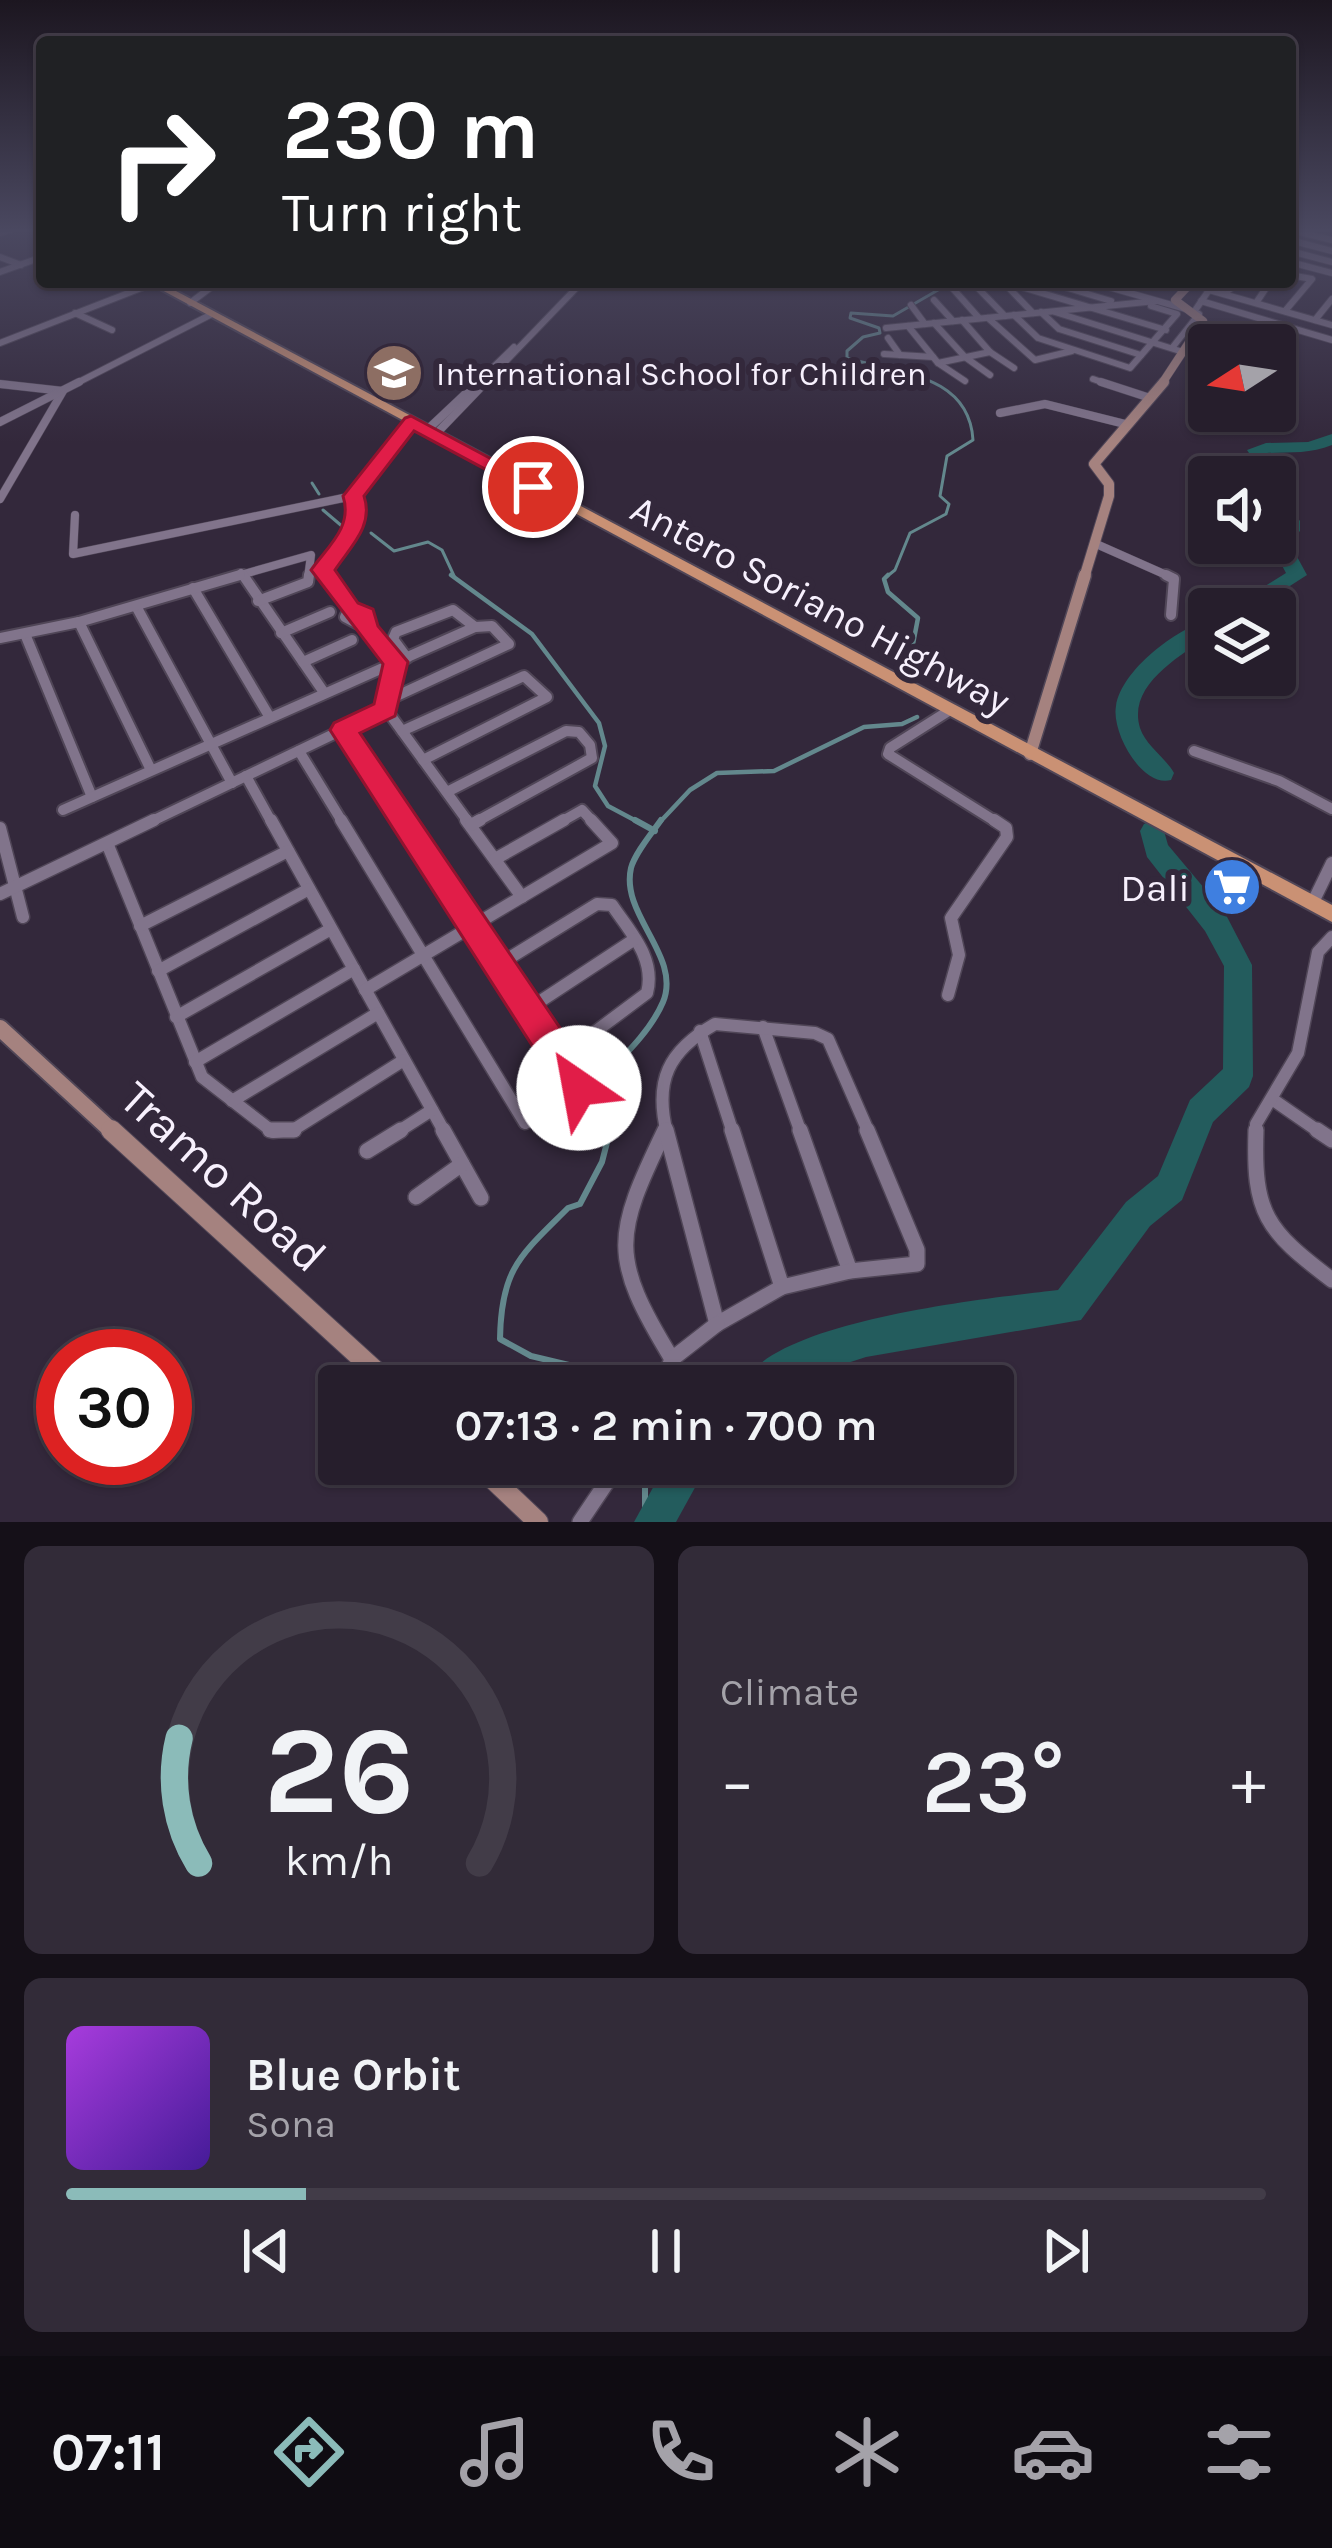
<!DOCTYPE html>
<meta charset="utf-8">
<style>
:root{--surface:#261e2c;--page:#322b38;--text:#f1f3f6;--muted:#a4a2a9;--line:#423c48;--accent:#8bbbb9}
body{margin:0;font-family:Karla,sans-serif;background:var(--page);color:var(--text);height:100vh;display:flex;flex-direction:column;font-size:45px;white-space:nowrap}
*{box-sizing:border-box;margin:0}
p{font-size:39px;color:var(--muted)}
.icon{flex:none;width:66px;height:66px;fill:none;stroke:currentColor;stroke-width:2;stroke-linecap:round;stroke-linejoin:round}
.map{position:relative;height:1522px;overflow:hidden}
.panel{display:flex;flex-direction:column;gap:24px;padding:24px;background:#151018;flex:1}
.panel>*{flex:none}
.banner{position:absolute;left:36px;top:36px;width:1260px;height:252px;border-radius:12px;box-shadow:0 3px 9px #0004,0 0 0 3px var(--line);background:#202124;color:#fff;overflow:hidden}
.needle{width:78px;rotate:258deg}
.fabs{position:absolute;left:1188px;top:324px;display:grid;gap:24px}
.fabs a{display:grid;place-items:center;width:108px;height:108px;border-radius:12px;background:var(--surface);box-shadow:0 3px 9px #0004,0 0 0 3px var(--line);font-size:60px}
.speed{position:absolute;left:36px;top:1329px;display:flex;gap:24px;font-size:60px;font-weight:700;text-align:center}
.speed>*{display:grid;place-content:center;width:156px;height:156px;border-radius:50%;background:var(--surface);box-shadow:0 3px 9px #0004,0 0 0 3px var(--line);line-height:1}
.speed .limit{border:18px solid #d22;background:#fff;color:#111}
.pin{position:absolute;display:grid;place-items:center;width:102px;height:102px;color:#fff;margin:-51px;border:6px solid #fff;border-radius:50%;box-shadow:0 3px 12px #0007}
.me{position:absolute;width:132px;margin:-66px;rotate:327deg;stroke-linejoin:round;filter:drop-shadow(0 0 9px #0008)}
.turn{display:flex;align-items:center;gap:42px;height:252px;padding:0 48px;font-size:54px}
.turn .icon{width:156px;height:156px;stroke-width:2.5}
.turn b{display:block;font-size:84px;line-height:102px}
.big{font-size:90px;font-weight:600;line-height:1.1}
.panel .card{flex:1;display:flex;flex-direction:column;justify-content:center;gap:18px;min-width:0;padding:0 42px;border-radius:18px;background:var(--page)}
.panel .dial{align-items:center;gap:0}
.dial svg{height:312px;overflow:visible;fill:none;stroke:var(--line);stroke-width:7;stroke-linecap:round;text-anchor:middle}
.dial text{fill:var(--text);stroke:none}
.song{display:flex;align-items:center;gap:36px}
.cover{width:144px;height:144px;border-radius:18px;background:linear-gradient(135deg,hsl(280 70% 55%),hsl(260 70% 35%))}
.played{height:12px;border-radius:6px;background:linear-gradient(90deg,var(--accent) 20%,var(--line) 20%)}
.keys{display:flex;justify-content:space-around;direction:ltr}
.heat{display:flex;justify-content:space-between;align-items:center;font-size:66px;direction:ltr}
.panel .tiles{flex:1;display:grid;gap:24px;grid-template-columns:1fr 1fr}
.card:last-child{grid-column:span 2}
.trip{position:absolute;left:318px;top:1365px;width:696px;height:120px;border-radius:12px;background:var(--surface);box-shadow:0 3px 9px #0004,0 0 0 3px var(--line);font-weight:600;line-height:120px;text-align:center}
.tab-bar{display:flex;height:192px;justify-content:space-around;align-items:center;background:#0f0c12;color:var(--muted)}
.tab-bar .icon{width:84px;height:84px}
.tab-bar .on{color:var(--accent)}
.tab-bar b{font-size:54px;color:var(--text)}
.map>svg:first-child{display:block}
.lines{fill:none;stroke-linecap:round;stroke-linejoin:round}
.stream-far2{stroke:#63888d;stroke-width:3}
.stream-far1{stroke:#63888d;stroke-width:4.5}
.stream{stroke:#63888d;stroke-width:6}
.river{fill:#235c5d;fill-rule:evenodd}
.street-far4-casing{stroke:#504657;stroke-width:8}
.street-far3-casing{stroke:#504657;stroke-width:9}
.street-far2-casing{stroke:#504657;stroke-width:14}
.street-far1-casing{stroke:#504657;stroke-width:15}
.street-casing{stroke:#504657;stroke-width:18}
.secondary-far4-casing{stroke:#504657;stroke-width:9}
.secondary-far3-casing{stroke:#504657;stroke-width:12}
.secondary-far2-casing{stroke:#504657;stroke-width:15}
.secondary-far1-casing{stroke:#504657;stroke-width:20}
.secondary-casing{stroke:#504657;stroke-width:22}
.primary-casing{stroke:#504657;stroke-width:4}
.street-far4{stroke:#81748b;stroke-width:6}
.street-far3{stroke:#81748b;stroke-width:8}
.street-far2{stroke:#81748b;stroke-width:10}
.street-far1{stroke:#81748b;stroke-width:12}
.street{stroke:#81748b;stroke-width:15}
.secondary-far4{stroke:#a5827f;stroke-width:8}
.secondary-far3{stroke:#a5827f;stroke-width:10}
.secondary-far2{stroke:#a5827f;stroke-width:12}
.secondary-far1{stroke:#a5827f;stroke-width:16}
.secondary{stroke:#a5827f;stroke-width:20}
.primary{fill:#ca9174;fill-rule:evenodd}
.route{fill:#e11d48;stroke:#92132f;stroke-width:3}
.labels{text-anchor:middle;stroke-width:12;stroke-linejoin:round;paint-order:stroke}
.far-poi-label{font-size:33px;fill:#f7f0fd;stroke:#33283b;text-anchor:start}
.street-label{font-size:39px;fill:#f7f0fd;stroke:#33283b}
.poi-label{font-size:39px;fill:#f7f0fd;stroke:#33283b;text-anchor:end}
.near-street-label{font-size:48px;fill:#f7f0fd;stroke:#33283b}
</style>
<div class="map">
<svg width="1332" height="1522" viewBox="0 0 1332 1522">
<rect width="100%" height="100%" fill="#33283b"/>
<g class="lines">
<g class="stream-far2">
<polyline points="312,483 319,494"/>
<polyline points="323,510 343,527"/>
<polyline points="371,533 394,551 428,542 442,550 455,578"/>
<path d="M 885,578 L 895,570 L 910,533 L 946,514 L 949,504 L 940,496 L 947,456 L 973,440 C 969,373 895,373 847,358 L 847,351 L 863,337 L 880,333 L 879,328 L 850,318 L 851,313 L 893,316 L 938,290 L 931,282"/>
</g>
<g class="stream-far1">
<polyline points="451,575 532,634 599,723 605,746 595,786 608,806 640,823"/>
<polyline points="888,575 884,579 888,592 918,618 913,644 901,660"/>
<polyline points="659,823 690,790 717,773 774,771 864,727 902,724 917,717"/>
</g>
<g class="stream">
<polyline points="635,820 655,831"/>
<path d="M 620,1386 L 615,1376 L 531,1356 L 500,1339 C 501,1268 521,1255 568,1208 L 580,1204 L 602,1162 L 612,1123 L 592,1089 C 616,1063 649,1035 663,1002 C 682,956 620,915 631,868 C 635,853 652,833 661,820"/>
<polyline points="645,1464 645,1522"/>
</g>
<g class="river">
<path d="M 1332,434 L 1332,445 C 1310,454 1290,452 1267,453 L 1283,477 L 1275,482 L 1275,477 L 1265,477 L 1247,450 L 1266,443 L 1308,442 Z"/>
<polygon points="1275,494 1281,496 1300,521 1300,531 1289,542 1307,575 1254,609 1228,609 1286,573 1270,543 1275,543 1282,521 1275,513"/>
<path d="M 1209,619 L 1209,636 C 1180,656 1127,685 1140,728 C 1146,746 1165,757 1174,773 L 1171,780 C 1142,788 1111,732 1116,706 C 1122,669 1176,630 1209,619 Z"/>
<path d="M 1153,820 L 1162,824 L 1168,845 L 1225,913 L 1252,965 L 1253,1076 L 1249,1087 L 1213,1122 L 1182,1200 L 1150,1226 L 1081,1320 L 866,1357 L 829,1369 L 795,1386 L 742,1386 C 769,1320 992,1298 1058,1290 L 1126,1202 L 1158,1176 L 1190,1100 L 1223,1069 L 1224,966 L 1205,931 L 1147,857 L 1140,831 L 1144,824 Z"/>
<polygon points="666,1464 708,1464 676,1522 634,1522"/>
</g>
<defs>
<g id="street-far4">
<polyline points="1292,230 1332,240"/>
<polyline points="0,233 10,230"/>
<polyline points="1290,240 1332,251"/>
<polyline points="1290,251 1332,262"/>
<polyline points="0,257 21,265"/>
<polyline points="1290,262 1332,273"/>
<polyline points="0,272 42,257"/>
<polyline points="947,282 979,318"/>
<polyline points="972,282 1005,316"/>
<polyline points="1005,282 1166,330"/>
<polyline points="1048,282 1111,301"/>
<polyline points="1091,282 1186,309"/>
<polyline points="1005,284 1033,313"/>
<polyline points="1224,294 1234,286 1255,282"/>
<polyline points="934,300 953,321"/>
<polyline points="1201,301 1332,340"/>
<polyline points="190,303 218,282"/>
<polyline points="1256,303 1270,282"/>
<polyline points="911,305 925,324"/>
<polyline points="1285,311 1312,279 1290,275"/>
<polyline points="1041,312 1059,329 1141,355"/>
<polyline points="1055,312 1183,352"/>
<polyline points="1194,312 1209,290 1332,325"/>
<polyline points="75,313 112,330"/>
<polyline points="1014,315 1038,338 1130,368 1177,314 1151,306"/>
<polyline points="988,318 1035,360 1072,351"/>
<polyline points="962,320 990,352 1014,368"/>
<polyline points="1315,320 1332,299"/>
<polyline points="934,323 965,357 990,375"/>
<polyline points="908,326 938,363 965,381"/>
<polyline points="886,328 1156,301"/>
<polyline points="888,338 900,355"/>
<polyline points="0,343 154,283"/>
<polyline points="1172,348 1199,314"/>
<polyline points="884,354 933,357"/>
<polyline points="938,363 990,352"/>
<polyline points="1093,379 1110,385"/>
<polyline points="0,384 6,385"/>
<polyline points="73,385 212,314"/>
<polyline points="475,385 514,347"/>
<polyline points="483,385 582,282"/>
</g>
<g id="street-far3">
<polyline points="1101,382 1147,397"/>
<polyline points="0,384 63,391 0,499"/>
<polyline points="1000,413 1045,404 1125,424"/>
<polyline points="0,422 79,382"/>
<polyline points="427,430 478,382"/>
<polyline points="435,435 486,382"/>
<polyline points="75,515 73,554 353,496 411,422"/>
<polyline points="1094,543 1173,578"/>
<polyline points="241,573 245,578"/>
<polyline points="230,578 311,555 308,578"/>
<polyline points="328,578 323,572 352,527 353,496"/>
</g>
<g id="street-far2">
<polyline points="243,575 323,691"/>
<polyline points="1166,575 1174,579 1171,615"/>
<polyline points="193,588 269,716"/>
<polyline points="258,601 308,582 309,575"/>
<polyline points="136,606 232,783"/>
<polyline points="350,608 365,615 366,628"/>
<polyline points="79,622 151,770"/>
<polyline points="281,633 330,612"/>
<polyline points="25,634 92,797"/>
<polyline points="0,638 79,622 240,575"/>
<polyline points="407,658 393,639 396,632 453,610 475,627"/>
<polyline points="303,662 352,640"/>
<polyline points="386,709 469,823"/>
<polyline points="950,710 890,748 888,754 998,823"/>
<polyline points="344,730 405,823"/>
<polyline points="402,731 524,676 547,697 423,760"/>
<polyline points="299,751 343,823"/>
<polyline points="1194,751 1279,781 1332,809"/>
<polyline points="246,776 272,823"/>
<polyline points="447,792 566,731 579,732 590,745 592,758 474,823"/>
<polyline points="63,810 475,627 492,626 509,644 388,700"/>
<polyline points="148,823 386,709 396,662 366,628 345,617 350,608 326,575"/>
<polyline points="559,823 582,810 594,823"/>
</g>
<g id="street-far1">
<polyline points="271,820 445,1133"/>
<polyline points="341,820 525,1123"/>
<polyline points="403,820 579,1087"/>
<polyline points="466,820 522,897"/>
<polyline points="471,825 480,820"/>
<polyline points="0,828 23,917"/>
<polyline points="107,843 202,1077 273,1132 293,1130 404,1060"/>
<polyline points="495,859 564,820"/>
<polyline points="0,894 154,820"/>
<polyline points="1313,902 1332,863"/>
<polyline points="140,926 288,851"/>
<path d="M 498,965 L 597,904 L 612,905 C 630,932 656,958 647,993 L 560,1058"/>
<polyline points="158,971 309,889"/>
<polyline points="365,990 612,843 591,820"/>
<polyline points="948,995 959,955 951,918 1007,837 1006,828 994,820"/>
<polyline points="527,1010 635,939"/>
<polyline points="176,1017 331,929"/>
<polyline points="763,1027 801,1133"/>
<polyline points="700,1031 733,1133"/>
<polyline points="195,1062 354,969"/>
<polyline points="1272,1099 1321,1133"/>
<polyline points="232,1101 378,1013"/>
<polyline points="396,1133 432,1110"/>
<polyline points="663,1133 666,1127"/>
<path d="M 667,1133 C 654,1081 668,1051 715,1024 L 815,1033 L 828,1039 L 869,1133"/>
<polyline points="1256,1133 1256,1124 1298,1053 1318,952 1332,937"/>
</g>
<g id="street">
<polyline points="270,1130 294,1130"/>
<polyline points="443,1130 481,1198"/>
<path d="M 665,1130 C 614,1236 609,1256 672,1359"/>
<polyline points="666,1130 717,1324"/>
<polyline points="732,1130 782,1287"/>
<polyline points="800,1130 850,1271"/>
<path d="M 1256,1130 C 1253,1214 1266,1230 1332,1280"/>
<polyline points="1317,1130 1332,1140"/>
<polyline points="367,1151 401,1130"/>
<polyline points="416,1197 462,1164"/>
<polyline points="717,1324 782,1287 850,1271 917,1264 917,1250 867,1130"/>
<polyline points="662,1386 672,1359 717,1324"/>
<polyline points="580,1522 619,1464"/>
</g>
<polyline id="secondary-far4" points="1161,385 1203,321 1175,300 1192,282"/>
<polyline id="secondary-far3" points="1084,578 1109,496 1109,484 1094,464 1164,382"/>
<polyline id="secondary-far2" points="1030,754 1085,575"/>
<polyline id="secondary-far1" points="0,1028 114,1133"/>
<g id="secondary">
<polyline points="111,1130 392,1386"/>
<polyline points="477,1464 538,1522"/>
</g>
<polygon id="primary" points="147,282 159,282 1332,905 1332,922"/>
</defs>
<use href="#street-far4" class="street-far4-casing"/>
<use href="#street-far3" class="street-far3-casing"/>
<use href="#street-far2" class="street-far2-casing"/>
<use href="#street-far1" class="street-far1-casing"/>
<use href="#street" class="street-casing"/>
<use href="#secondary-far4" class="secondary-far4-casing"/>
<use href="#secondary-far3" class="secondary-far3-casing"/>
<use href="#secondary-far2" class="secondary-far2-casing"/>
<use href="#secondary-far1" class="secondary-far1-casing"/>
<use href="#secondary" class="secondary-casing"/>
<use href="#primary" class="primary-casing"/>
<use href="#street-far4" class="street-far4"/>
<use href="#street-far3" class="street-far3"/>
<use href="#street-far2" class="street-far2"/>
<use href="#street-far1" class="street-far1"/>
<use href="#street" class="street"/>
<use href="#secondary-far4" class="secondary-far4"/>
<use href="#secondary-far3" class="secondary-far3"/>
<use href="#secondary-far2" class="secondary-far2"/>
<use href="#secondary-far1" class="secondary-far1"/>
<use href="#secondary" class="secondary"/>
<use href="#primary" class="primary"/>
</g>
<linearGradient id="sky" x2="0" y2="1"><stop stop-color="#1c1620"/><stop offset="0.52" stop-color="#4a4860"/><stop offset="1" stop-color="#4a4860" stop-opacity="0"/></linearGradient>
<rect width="1332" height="443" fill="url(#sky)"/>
<path class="route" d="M 411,416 L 544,487 L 526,491 L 414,431 L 364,496 C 374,526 351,546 335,570 L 358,603 L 373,609 L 378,626 L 408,662 L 395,716 L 360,733 L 592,1075 L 597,1088 L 592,1100 L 579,1105 L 567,1100 L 330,730 L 334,723 L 374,704 L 383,664 L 311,570 C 328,546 353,527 343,496 L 405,418 Z"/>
<defs>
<symbol id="school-disc" viewBox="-11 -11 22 22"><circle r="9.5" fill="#8d6e63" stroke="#33283b"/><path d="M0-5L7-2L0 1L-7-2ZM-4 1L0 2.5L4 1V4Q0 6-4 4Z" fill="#fff"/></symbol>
<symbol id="supermarket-disc" viewBox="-11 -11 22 22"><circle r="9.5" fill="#3f7fe0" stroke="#33283b"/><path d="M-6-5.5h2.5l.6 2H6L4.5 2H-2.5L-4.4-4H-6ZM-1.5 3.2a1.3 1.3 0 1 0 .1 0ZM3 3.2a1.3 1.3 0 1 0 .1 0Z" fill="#fff"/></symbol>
</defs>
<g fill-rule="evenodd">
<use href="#school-disc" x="361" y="340" width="66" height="66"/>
<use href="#supermarket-disc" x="1199" y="854" width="66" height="66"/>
</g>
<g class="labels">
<g class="far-poi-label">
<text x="436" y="385">International School for Children</text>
</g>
<g class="street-label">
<text transform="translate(821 604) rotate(28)" y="14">Antero Soriano Highway</text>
</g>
<g class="poi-label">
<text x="1190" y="901">Dali</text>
</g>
<g class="near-street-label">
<text transform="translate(224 1176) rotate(42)" y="17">Tramo Road</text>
</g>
</g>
</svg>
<div class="fabs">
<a><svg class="needle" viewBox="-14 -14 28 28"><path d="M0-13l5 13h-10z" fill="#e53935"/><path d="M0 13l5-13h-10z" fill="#a4a2a9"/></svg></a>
<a><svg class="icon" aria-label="sound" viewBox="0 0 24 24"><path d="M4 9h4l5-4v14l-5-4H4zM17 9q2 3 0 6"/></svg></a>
<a><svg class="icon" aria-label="layers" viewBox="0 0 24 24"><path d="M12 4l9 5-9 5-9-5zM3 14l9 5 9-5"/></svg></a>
</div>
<div class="speed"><div class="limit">30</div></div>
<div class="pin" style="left:533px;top:487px;background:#d93025"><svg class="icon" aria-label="arrive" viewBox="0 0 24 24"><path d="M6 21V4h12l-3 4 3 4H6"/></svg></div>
<svg class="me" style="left:579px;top:1088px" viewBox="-20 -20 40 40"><circle r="19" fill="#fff"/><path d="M0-13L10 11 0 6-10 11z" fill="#e11d48"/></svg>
<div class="trip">07:13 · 2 min · 700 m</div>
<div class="banner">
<div class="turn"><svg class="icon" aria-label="right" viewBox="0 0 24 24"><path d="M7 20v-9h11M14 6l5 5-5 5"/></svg><div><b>230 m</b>Turn right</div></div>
</div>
</div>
<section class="panel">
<div class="tiles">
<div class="card dial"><svg viewBox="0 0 100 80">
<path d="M14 69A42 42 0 1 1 86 69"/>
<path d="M14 69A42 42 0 0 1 9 37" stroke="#8bbbb9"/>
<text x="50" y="56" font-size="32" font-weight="700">26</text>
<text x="50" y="72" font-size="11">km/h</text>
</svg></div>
<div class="card"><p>Climate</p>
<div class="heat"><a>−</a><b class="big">23°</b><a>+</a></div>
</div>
<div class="card">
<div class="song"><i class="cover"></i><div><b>Blue Orbit</b><p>Sona</p></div></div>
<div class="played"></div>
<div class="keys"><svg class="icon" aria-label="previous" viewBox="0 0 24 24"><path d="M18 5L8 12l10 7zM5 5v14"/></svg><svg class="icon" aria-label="pause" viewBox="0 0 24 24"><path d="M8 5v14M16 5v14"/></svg><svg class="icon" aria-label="next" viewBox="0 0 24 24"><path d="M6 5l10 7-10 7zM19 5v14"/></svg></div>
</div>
</div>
</section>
<nav class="tab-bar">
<b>07:11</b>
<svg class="icon on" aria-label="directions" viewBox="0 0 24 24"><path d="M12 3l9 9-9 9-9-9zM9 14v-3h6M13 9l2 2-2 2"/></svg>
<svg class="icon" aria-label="music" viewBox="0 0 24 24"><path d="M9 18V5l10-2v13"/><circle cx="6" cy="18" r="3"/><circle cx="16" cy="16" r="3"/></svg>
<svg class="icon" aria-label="phone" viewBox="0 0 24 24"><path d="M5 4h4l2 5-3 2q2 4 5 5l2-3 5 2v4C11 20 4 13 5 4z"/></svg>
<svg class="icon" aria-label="climate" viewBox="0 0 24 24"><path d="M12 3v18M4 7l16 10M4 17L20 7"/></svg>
<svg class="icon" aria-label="car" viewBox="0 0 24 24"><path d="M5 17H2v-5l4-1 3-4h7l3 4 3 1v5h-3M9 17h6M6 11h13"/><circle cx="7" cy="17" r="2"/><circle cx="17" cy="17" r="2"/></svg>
<svg class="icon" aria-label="filters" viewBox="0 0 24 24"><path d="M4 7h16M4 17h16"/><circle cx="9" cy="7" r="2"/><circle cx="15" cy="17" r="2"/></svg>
</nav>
